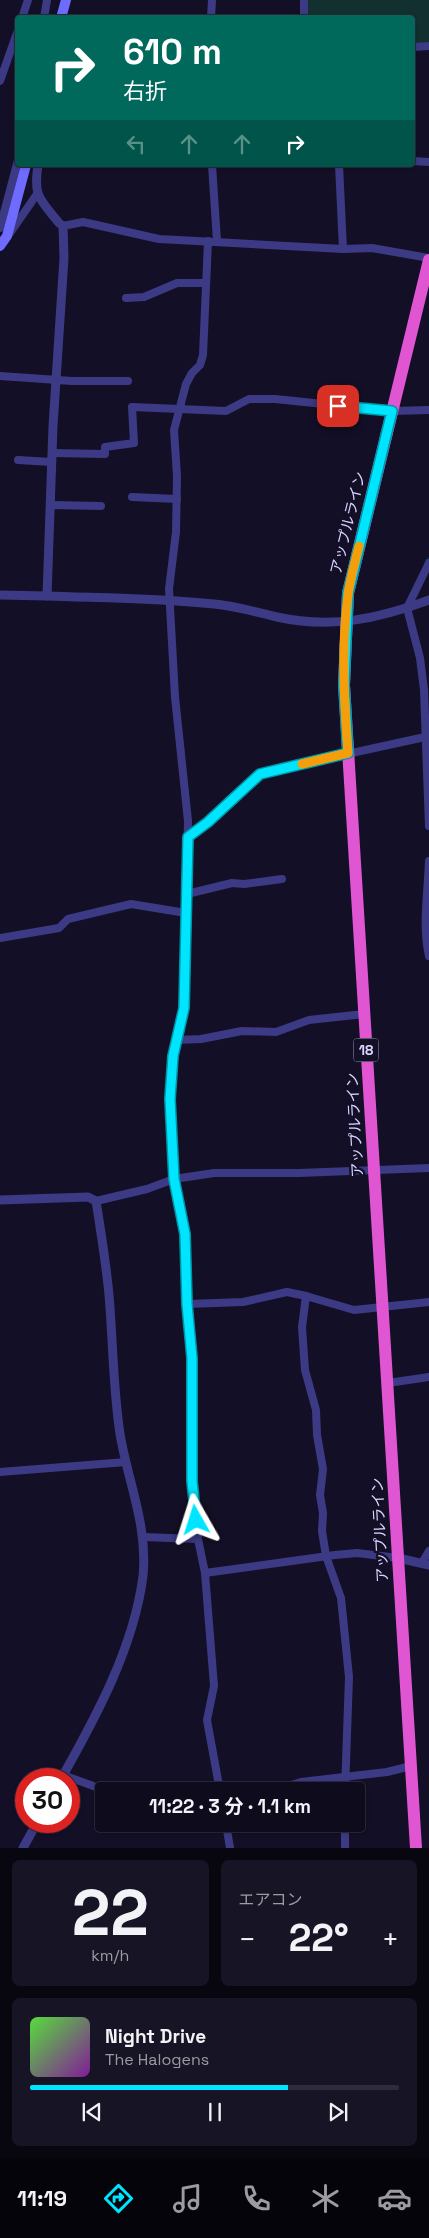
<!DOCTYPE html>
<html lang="ja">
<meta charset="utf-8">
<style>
:root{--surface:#0e0b1c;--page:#171425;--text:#f1f3f6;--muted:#9b9ba3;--line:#2e2b3b;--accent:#00e5ff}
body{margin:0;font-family:"Space Grotesk","Noto Sans JP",sans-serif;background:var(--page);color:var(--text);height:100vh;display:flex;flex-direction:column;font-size:19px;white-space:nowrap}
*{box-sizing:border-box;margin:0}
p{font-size:16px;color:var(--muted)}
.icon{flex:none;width:28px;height:28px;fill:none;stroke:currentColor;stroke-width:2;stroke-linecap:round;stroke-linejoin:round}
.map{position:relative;height:1848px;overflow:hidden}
.panel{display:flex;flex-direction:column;gap:12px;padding:12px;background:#08060f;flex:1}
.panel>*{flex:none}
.banner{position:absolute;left:15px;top:15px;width:400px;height:152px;border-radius:5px;box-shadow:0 1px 4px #0004,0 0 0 1px var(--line);background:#00695c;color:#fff;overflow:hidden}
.speed{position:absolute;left:15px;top:1768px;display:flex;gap:10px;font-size:25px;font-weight:700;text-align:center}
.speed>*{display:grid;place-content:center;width:65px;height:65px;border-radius:50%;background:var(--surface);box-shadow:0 1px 4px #0004,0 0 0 1px var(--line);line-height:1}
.speed .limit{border:8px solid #d22;background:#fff;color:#111}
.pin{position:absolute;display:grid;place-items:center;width:42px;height:42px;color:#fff;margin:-21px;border-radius:10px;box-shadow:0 2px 8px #0006}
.me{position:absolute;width:55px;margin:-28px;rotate:354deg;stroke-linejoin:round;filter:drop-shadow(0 0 4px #0008)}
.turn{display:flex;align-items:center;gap:18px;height:105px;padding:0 25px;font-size:22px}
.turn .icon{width:65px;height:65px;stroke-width:2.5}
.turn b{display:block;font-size:35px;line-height:42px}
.lanes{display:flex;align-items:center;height:48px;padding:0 25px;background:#0003;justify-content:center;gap:25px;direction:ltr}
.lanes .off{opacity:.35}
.big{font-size:38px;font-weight:700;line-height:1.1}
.panel .widget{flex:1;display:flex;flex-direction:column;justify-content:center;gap:8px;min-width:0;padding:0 18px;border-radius:8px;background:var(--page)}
.panel .dial{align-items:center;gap:0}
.dial b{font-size:65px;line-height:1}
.song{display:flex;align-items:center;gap:15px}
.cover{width:60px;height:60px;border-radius:8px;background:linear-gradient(135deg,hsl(110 70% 55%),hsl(290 70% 35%))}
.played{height:5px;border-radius:2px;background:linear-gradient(90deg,var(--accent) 70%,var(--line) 70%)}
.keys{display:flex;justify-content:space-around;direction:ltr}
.heat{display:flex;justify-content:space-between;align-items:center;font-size:28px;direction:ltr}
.panel .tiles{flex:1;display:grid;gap:12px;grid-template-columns:1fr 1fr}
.widget:last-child{grid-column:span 2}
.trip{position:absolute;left:95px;top:1782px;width:270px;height:50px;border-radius:5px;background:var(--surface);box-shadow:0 1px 4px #0004,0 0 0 1px var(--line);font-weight:700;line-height:50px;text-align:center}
.dock{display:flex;height:80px;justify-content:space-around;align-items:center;background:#06040b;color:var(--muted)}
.dock .icon{width:35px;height:35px}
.dock .active{color:var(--accent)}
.dock b{font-size:22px;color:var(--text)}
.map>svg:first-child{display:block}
.green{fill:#12302f}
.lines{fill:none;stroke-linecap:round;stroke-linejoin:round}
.stream{stroke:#0c2248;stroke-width:2.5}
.minor{stroke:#3d3a85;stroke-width:8}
.tertiary{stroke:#3d3a85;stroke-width:9}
.secondary{stroke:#6f6bff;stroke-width:10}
.trunk{stroke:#e055d1;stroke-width:12}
.route-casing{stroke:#0095a6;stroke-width:12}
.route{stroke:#00e5ff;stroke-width:9}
.slow{stroke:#f59e0b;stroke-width:9}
.labels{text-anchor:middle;stroke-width:5;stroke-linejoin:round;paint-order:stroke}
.shield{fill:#130f26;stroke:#9e99be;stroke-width:1}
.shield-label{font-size:14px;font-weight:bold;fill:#d9d4ff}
.street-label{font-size:15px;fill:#d9d4ff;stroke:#130f26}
</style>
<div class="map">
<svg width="429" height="1848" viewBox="0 0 429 1848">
<rect width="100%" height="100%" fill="#130f26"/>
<polygon class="green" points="306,0 429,0 429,42 413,43 412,18 306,17"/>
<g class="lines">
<polyline class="stream" points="426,561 429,558"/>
<g class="minor">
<polyline points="304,0 304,18"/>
<polyline points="22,18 28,0"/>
<polyline points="44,18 47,0"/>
<polyline points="211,18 212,0"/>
<polyline points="412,47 429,46"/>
<polyline points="0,81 18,30"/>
<polyline points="412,161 429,162"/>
<polyline points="212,165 217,241"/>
<polyline points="339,165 343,249"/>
<polyline points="63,226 83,222 159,239 343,249 372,248 429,258"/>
<polyline points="0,228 18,160"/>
<polyline points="10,233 37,194"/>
<polyline points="208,241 203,355 200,365 192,373 186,384 174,430 177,476 176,532 169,589 175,697 188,821 184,1008 173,1056 170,1099 174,1179 185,1234 187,1304 192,1358 192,1481 198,1539 205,1573 214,1686 207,1720 220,1791"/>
<polyline points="126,298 144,297 177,283 206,283"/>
<polyline points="0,376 72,381 128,381"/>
<polyline points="52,453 105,454 105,447 134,443 132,407 226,411 249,399 275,399 392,411 429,410"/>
<polyline points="18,460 52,462"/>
<polyline points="132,497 177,499"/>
<polyline points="50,505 101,506"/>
<polyline points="429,563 407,608 420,658 424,690 429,826"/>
<polyline points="187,837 208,822 260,773 425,737"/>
<path d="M 429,861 C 428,892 422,926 429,956"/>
<polyline points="187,894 232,883 244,884 282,879"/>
<polyline points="0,938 59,928 68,919 131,904 186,913"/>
<polyline points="177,1040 201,1039 242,1031 276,1032 309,1020 364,1014"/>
<polyline points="96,1201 147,1189 174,1179 214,1173 299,1173 429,1168"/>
<polyline points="187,1304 243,1302 287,1292 306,1296"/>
<polyline points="388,1383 429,1377"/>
<polyline points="0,1472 126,1462"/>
<polyline points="143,1537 198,1539"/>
<polyline points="422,1563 429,1551"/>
<polyline points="205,1573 335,1555 357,1553 398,1558"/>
<polyline points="63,1775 107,1791"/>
<polyline points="272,1791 301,1782 387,1772 411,1766"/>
<polyline points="345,1791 349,1677 341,1598 326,1556 322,1531 323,1513 320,1495 323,1469 317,1435 316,1410 305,1370 302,1327 306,1296 354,1310 429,1302"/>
<polyline points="226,1824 230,1848"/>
<polyline points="345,1824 345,1848"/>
</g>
<g class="tertiary">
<path d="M 0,595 L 47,596 L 53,426 L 64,258 L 63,226 L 59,223 C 40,199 33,197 38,165"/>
<path d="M 47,596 C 103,598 158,598 214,604 C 236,606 256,612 277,617 C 331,629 378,619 429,600"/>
<path d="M 0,1200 L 88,1197 L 96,1201 C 101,1232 106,1263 109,1295 C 113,1341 113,1388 120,1434 C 128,1482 148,1526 143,1576 C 134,1647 96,1717 61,1779"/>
<polyline points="398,1558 429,1565"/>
<polyline points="23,1848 38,1821"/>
</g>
<g class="secondary">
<polyline points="61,18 66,0"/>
<polyline points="0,246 7,236 26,165"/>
</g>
<polyline class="trunk" points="416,1848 344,685 348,593 429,260"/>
</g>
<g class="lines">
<defs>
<polyline id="route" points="196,1520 192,1481 192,1358 187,1304 185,1234 174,1179 170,1099 173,1056 184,1008 188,837 208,822 260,774 348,753 344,685 348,593 392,411 338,406"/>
</defs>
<use href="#route" class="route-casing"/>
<use href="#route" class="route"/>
<path class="slow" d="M 302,764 L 348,753 C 344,700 341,647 348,595 C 350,579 355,562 359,546"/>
</g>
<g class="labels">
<rect class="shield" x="353.5" y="1038.5" width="25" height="23" rx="4"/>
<g class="shield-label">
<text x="366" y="1055">18</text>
</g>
<g class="street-label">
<text transform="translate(348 523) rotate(-76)" y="5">アップルライン</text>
<text transform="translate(355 1125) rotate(-93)" y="5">アップルライン</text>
<text transform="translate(380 1530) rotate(-93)" y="5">アップルライン</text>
</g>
</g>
</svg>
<div class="speed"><div class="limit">30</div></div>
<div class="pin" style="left:338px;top:406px;background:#d93025"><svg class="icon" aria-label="arrive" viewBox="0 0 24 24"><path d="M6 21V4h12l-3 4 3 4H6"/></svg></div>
<svg class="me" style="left:196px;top:1520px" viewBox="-20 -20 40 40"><path d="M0-17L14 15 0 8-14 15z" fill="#00e5ff" stroke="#fff" stroke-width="4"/></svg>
<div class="trip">11:22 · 3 分 · 1.1 km</div>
<div class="banner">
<div class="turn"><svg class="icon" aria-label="right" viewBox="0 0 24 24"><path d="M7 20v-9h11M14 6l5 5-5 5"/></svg><div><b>610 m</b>右折</div></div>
<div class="lanes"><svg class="icon off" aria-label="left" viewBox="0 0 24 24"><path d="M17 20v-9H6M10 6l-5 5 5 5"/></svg><svg class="icon off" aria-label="ahead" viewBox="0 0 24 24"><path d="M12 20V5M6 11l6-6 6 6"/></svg><svg class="icon off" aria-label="ahead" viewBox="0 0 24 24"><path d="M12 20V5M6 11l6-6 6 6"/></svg><svg class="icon" aria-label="right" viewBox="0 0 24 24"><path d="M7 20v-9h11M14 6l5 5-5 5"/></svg></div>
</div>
</div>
<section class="panel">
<div class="tiles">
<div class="widget dial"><b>22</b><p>km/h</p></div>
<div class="widget"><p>エアコン</p>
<div class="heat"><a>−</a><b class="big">22°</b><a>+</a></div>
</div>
<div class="widget">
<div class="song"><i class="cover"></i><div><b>Night Drive</b><p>The Halogens</p></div></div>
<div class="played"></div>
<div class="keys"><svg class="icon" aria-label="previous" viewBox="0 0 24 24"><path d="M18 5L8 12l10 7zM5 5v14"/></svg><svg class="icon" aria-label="pause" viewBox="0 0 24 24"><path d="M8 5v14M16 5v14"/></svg><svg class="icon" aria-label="next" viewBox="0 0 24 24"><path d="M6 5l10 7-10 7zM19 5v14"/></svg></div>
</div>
</div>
</section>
<nav class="dock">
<b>11:19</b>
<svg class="icon active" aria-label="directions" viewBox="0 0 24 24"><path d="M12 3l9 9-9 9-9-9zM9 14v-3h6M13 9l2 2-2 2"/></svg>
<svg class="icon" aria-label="music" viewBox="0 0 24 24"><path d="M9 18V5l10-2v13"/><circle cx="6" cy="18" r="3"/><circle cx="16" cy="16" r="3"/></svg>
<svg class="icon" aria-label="phone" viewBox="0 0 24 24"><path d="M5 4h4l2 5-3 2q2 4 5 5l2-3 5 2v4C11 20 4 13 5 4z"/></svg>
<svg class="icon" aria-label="climate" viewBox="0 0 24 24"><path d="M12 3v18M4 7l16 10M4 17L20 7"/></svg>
<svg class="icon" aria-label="car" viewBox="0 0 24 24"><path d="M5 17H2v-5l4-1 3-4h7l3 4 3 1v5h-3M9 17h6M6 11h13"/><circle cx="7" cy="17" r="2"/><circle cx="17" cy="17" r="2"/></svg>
</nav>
